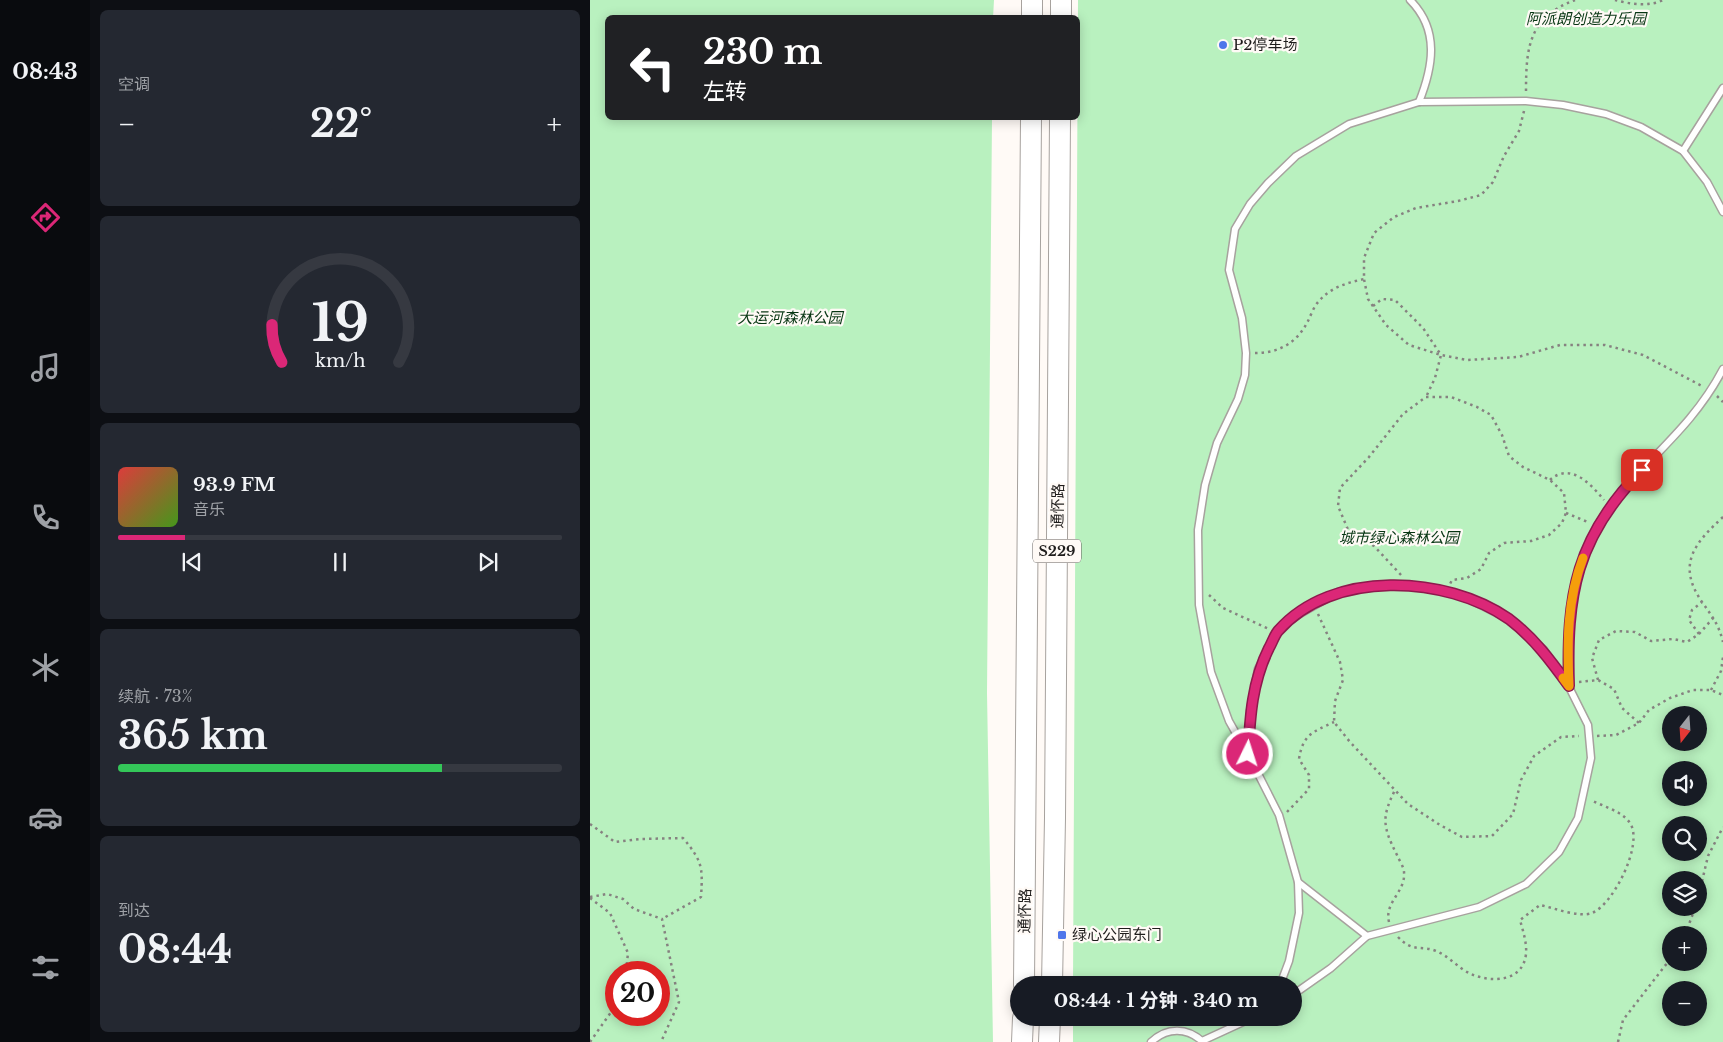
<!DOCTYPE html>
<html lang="zh">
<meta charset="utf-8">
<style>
:root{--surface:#171b24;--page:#242831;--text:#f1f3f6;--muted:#9ea1a6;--line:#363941;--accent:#db2777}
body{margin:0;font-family:"Libre Baskerville","Noto Sans SC",serif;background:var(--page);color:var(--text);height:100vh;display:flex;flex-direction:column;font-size:19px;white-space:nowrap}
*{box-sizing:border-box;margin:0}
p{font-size:16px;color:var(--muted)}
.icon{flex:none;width:28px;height:28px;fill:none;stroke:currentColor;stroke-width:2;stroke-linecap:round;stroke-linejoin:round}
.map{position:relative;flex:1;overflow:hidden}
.panel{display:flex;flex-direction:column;gap:10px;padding:10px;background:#0d0f14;width:500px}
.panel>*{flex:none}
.top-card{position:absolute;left:15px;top:15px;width:475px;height:105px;border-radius:8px;box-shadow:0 2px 12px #0003;background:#202124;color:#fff;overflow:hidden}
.needle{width:32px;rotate:197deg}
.tools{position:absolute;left:1072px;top:706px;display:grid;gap:10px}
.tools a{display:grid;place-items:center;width:45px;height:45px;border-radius:50%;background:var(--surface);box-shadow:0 2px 12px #0003;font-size:25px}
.speed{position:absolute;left:15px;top:961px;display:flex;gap:10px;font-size:25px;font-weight:700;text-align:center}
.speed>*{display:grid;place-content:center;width:65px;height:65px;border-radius:50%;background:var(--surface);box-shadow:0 2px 12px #0003;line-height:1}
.speed .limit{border:8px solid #d22;background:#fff;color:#111}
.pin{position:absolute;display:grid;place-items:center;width:42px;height:42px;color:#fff;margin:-21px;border-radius:10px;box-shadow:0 2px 8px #0006}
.me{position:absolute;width:55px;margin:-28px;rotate:4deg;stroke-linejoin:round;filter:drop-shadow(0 0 4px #0008)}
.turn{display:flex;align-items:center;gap:18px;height:105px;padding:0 15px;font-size:22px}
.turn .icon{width:65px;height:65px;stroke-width:2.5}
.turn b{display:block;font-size:35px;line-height:42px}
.big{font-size:38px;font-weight:700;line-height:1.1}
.panel .card{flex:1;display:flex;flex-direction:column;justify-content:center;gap:8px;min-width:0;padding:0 18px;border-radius:8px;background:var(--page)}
.panel .dial{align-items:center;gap:0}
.dial svg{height:130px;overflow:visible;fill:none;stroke:var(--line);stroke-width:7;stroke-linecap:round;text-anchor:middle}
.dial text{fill:var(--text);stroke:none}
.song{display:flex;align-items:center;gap:15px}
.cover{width:60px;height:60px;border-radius:8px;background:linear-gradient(135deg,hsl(0 70% 55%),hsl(100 70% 35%))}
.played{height:5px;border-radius:2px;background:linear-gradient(90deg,var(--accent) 15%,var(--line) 15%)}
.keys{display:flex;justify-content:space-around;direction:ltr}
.heat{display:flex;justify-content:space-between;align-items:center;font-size:28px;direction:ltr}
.charge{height:8px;border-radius:4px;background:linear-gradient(90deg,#34c759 73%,var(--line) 0)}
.trip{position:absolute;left:420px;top:976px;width:292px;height:50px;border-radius:25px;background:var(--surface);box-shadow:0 2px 12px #0003;font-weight:700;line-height:50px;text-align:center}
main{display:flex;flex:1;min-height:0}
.menu{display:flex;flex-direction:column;width:90px;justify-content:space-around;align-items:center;background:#090b0e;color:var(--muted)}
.menu .icon{width:35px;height:35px}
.menu .selected{color:var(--accent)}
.menu b{font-size:22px;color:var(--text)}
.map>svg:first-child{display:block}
.green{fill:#b9f1bf;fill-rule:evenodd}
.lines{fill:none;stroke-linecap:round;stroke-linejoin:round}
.service-casing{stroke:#a7a29e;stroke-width:9}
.primary-casing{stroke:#a7a29e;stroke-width:22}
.path{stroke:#868280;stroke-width:2.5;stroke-dasharray:2.5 4;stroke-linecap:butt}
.service{stroke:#fff;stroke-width:6}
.primary{stroke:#fff;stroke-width:20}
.route-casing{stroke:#8e194d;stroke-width:12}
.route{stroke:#db2777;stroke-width:9}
.slow{stroke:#f59e0b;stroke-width:9}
.poi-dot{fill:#4f76ea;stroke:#fffaf6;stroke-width:2}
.labels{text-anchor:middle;stroke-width:4.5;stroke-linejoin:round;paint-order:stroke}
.shield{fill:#fffaf6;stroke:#625f5d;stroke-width:1}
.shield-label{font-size:14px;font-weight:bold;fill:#1f1d1c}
.park-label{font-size:15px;font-style:italic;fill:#073613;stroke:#fffaf6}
.poi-label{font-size:15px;fill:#1f1d1c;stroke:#fffaf6;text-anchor:start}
.street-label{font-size:15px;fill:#1f1d1c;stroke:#fffaf6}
</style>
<main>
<nav class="menu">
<b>08:43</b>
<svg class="icon selected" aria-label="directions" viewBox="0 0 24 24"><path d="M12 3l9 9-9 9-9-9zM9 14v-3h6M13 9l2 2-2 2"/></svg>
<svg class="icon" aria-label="music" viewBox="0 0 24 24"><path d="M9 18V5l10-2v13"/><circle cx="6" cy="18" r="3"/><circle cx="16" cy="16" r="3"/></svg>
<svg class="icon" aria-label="phone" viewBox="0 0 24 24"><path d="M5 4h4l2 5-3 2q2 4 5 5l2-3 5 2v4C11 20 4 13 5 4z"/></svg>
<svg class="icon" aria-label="climate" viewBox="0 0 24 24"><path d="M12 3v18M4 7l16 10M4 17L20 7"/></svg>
<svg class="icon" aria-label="car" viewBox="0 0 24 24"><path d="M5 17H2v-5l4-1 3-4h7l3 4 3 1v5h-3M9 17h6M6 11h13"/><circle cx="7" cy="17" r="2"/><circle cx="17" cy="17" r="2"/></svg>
<svg class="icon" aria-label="filters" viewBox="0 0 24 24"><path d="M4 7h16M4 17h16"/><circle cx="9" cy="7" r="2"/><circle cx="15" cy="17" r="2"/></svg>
</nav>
<section class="panel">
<div class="card"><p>空调</p>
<div class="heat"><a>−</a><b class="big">22°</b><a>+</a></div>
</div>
<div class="card dial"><svg viewBox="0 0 100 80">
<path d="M14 69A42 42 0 1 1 86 69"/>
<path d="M14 69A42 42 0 0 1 8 46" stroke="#db2777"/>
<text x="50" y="56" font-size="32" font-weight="700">19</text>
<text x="50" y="72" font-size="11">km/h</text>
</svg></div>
<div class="card">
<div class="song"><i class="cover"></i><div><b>93.9 FM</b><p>音乐</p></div></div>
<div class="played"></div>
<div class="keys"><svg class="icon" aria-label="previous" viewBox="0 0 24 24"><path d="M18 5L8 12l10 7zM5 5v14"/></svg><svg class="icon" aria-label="pause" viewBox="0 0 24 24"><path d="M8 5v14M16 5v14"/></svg><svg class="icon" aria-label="next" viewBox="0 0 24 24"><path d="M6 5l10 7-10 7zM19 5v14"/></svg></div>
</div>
<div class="card"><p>续航 · 73%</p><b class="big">365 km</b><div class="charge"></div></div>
<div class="card"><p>到达</p><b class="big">08:44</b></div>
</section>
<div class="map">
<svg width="1133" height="1042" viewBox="0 0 1133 1042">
<rect width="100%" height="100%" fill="#fffaf6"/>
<g class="green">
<path d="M 0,0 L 404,0 L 403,18 L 18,18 L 18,118 L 402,118 L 397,693 L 403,1042 L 0,1042 ZM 26,972 L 69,972 L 69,1015 L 26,1015 Z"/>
<path d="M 488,0 L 1133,0 L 1133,1042 L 483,1042 L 483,1018 L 704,1018 L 704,985 L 483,985 ZM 1081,715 L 1109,715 L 1109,742 L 1081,742 ZM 1081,770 L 1109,770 L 1109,798 L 1081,798 ZM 1081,825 L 1109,825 L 1109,852 L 1081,852 ZM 1081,880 L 1109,880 L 1109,908 L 1081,908 ZM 1081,935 L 1109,935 L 1109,962 L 1081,962 ZM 1081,990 L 1109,990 L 1109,1018 L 1081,1018 Z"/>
</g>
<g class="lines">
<defs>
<g id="service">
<path d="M 820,0 C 850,30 843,67 829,102"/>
<polyline points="1093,151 1133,88"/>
<path d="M 979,685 C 976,605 984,541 1041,481 C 1076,444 1109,415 1133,369"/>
<polyline points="657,753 639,721 621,672 609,605 608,530 615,485 627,443 648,399 655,375 656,353 652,318 639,270 645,229 660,204 678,183 706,156 759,124 829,102 936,101 973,105 1016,114 1051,127 1093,151 1117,182 1133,212"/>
<polyline points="708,882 777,936"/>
<polyline points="690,985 699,961 709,913 708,882 689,815 658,754 660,711 668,669 687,632 706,616 748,592 781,586 821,586 855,591 881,600 918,619 954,650 979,687 998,725 1001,758 988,818 969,852 936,884 889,907 777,936 741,968 704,994"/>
<polyline points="612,1041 662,1018"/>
<path d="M 561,1042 C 577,1027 597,1027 613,1042"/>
</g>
<g id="primary">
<polyline points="442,18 442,0"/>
<polyline points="471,18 471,0"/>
<polyline points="434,985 441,118"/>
<polyline points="462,985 465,818 470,118"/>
<polyline points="432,1042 433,1018"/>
<polyline points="459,1042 460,1018"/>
</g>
</defs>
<use href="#service" class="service-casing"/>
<use href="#primary" class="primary-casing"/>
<g class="path">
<path d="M 1025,0 C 1039,4 1060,7 1073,0"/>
<path d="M 936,91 C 936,47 939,17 985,0"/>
<polyline points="934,111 929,131 914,156 903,182 891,195 868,201 826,208 804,217 784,233 774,258 774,279 778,299 796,325 819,345 851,355 877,360 928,357 970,345 1015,345 1053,355 1112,386"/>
<polyline points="783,306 792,299 805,300 833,328 851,355 845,378 836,397"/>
<path d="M 665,353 C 689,353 707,343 718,321 C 721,315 724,306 729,301 C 741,287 757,283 774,279"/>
<polyline points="1127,396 1133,402"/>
<path d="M 960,480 C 980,462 1000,483 1014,500"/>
<polyline points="976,513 1000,523"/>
<path d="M 1133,517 C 1105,543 1086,564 1112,602 C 1122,616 1129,625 1133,642"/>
<polyline points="811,575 784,546 759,532 748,506 750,488 779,457 813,414 836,397 861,397 887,407 901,415 912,435 919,456 933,467 960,480 974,493 976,513 972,523 959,535 941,541 914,543 899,553 891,569 877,578 862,580 860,584"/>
<polyline points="619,595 633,608 679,629"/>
<polyline points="728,614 750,662 753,680 745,701 744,722 760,742 818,804 850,825 872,837 902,836 923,814 931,780 944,756 971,737 989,736"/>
<polyline points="1109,634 1099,620 1102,610 1112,602"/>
<polyline points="1008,680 1002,658 1009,640 1026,631 1045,632 1061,641 1083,639 1097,642 1109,634 1124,617"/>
<polyline points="989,682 1008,680 1024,689 1032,708 1049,723"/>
<polyline points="1121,690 1131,671 1133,657"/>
<polyline points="1007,736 1026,735 1049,723 1059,710 1080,698 1103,690 1121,690 1133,695"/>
<path d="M 697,812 L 719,789 L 719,775 L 709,759 C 713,734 723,732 744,722"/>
<path d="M 0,824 L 25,842 L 51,839 L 93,838 C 112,861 113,866 111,897 L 72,919"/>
<polyline points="1109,894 1118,856 1133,827"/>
<polyline points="0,897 17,894 33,899 44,909 72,919 89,1002 71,1042"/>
<polyline points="0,898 20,913 38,953 36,972"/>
<path d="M 799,922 C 794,902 816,892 814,872 C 814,867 809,860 807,855 C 793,827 791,818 805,790"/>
<polyline points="1095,935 1105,908"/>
<path d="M 808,937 C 823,953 832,945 846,951 C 859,956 869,969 881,974 C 902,983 933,982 936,954 C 937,943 933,931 930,920 L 950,905 C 964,908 990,918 1002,913 C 1023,905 1054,844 1040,823 C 1032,811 1014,807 1001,800"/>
<polyline points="0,1042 26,1005"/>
<polyline points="1028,1042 1033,1020 1081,958"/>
</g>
<use href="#service" class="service"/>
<use href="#primary" class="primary"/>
</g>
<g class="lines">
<defs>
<path id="route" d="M 658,754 C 660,717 662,682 679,648 C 682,643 684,636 688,631 C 742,569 856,575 919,619 C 944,638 961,661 979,686 C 976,595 986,537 1052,470"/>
</defs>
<use href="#route" class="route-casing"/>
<use href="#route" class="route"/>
<path class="slow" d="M 973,678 L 979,686 C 977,642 977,600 993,558"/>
</g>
<g class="poi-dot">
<circle cx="633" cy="45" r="5"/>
<rect x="467" y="930" width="10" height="10" rx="2.5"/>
</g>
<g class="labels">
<rect class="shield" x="443" y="539.5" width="48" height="23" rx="4"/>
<g class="shield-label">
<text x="467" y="556">S229</text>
</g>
<g class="park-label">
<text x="996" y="24">阿派朗创造力乐园</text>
<text x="200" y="323">大运河森林公园</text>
<text x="809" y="543">城市绿心森林公园</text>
</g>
<g class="poi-label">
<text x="643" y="50">P2停车场</text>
<text x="482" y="940">绿心公园东门</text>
</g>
<g class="street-label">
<text transform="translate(468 506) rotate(-89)" y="5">通怀路</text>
<text transform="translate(435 911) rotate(-89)" y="5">通怀路</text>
</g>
</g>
</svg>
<div class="tools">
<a><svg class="needle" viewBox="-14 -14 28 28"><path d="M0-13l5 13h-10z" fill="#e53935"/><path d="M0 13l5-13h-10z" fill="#9ea1a6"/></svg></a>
<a><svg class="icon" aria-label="sound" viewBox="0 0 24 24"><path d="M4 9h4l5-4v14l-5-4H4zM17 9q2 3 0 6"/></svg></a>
<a><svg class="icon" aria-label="search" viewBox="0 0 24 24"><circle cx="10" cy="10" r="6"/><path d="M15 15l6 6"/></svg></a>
<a><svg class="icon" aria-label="layers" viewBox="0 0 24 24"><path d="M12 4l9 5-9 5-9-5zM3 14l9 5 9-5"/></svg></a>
<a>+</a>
<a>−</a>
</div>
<div class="speed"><div class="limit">20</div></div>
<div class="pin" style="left:1052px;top:470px;background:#d93025"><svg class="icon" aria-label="arrive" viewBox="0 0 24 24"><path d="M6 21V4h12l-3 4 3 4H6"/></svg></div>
<svg class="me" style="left:658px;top:754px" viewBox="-20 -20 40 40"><circle r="17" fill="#db2777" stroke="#fff" stroke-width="3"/><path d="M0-11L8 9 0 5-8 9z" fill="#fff"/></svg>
<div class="trip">08:44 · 1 分钟 · 340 m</div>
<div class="top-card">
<div class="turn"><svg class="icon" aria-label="left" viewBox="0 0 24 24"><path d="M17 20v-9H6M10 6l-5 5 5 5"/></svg><div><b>230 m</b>左转</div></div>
</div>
</div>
</main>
